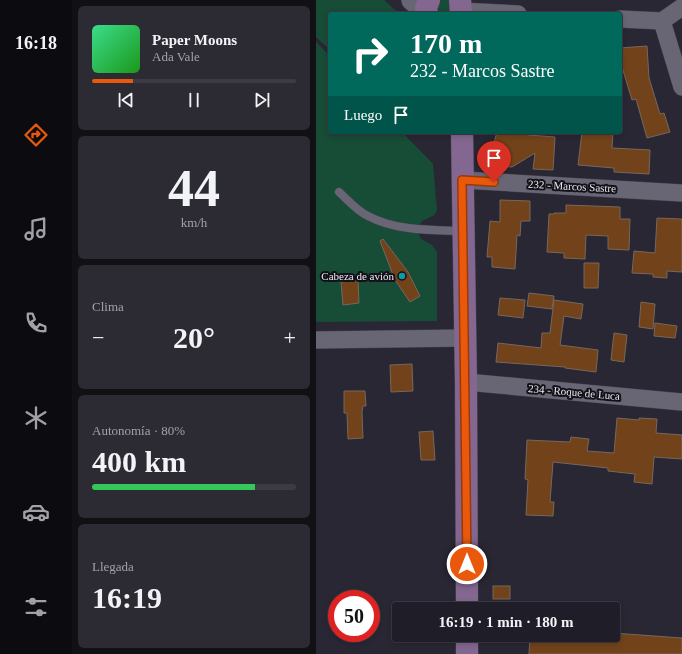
<!DOCTYPE html>
<html lang="es">
<meta charset="utf-8">
<style>
:root{--surface:#1f1d27;--page:#2c2a33;--text:#f1f3f6;--muted:#a1a2a7;--line:#3c3b44;--accent:#ea580c}
body{margin:0;font-family:Georgia,serif;background:var(--page);color:var(--text);height:100vh;display:flex;flex-direction:column;font-size:15px;white-space:nowrap}
*{box-sizing:border-box;margin:0}
p{font-size:13px;color:var(--muted)}
.icon{flex:none;width:22px;height:22px;fill:none;stroke:currentColor;stroke-width:2;stroke-linecap:round;stroke-linejoin:round}
.map{position:relative;flex:1;overflow:hidden}
.details{display:flex;flex-direction:column;gap:6px;padding:6px;background:#111015;width:244px}
.details>*{flex:none}
.banner{position:absolute;left:12px;top:12px;width:294px;height:122px;border-radius:4px;box-shadow:0 2px 6px #0003,0 0 0 1px var(--line);background:#00695c;color:#fff;overflow:hidden}
.speed{position:absolute;left:12px;top:590px;display:flex;gap:8px;font-size:20px;font-weight:700;text-align:center}
.speed>*{display:grid;place-content:center;width:52px;height:52px;border-radius:50%;background:var(--surface);box-shadow:0 2px 6px #0003,0 0 0 1px var(--line);line-height:1}
.speed .limit{border:6px solid #d22;background:#fff;color:#111}
.pin{position:absolute;display:grid;place-items:center;width:34px;height:34px;color:#fff;margin:-41px -17px;border-radius:50% 50% 50% 0;rotate:-45deg;box-shadow:0 0 4px #0007}
.pin .icon{rotate:45deg}
.me{position:absolute;width:44px;margin:-22px;rotate:0deg;stroke-linejoin:round;filter:drop-shadow(0 0 3px #0008)}
.turn{display:flex;align-items:center;gap:14px;height:84px;padding:0 16px;font-size:18px}
.turn .icon{width:52px;height:52px;stroke-width:2.5}
.turn b{display:block;font-size:28px;line-height:34px}
.then{display:flex;align-items:center;height:38px;padding:0 16px;background:#0003;gap:8px;font-size:15px}
.big{font-size:30px;font-weight:800;line-height:1.1}
.details .card{flex:1;display:flex;flex-direction:column;justify-content:center;gap:6px;min-width:0;padding:0 14px;border-radius:6px;background:var(--page)}
.details .dial{align-items:center;gap:0}
.dial b{font-size:52px;line-height:1}
.song{display:flex;align-items:center;gap:12px}
.cover{width:48px;height:48px;border-radius:6px;background:linear-gradient(135deg,hsl(150 70% 55%),hsl(120 70% 35%))}
.played{height:4px;border-radius:2px;background:linear-gradient(90deg,var(--accent) 20%,var(--line) 20%)}
.keys{display:flex;justify-content:space-around;direction:ltr}
.heat{display:flex;justify-content:space-between;align-items:center;font-size:22px;direction:ltr}
.charge{height:6px;border-radius:3px;background:linear-gradient(90deg,#34c759 80%,var(--line) 0)}
.trip{position:absolute;left:76px;top:602px;width:228px;height:40px;border-radius:4px;background:var(--surface);box-shadow:0 2px 6px #0003,0 0 0 1px var(--line);font-weight:800;line-height:40px;text-align:center}
main{display:flex;flex:1;min-height:0}
.tab-bar{display:flex;flex-direction:column;width:72px;justify-content:space-around;align-items:center;background:#0c0c10;color:var(--muted)}
.tab-bar .icon{width:28px;height:28px}
.tab-bar .on{color:var(--accent)}
.tab-bar b{font-size:18px;color:var(--text)}
.map>svg:first-child{display:block}
.green{fill:#174c37}
.building{fill:#72431a;stroke:#76675d}
.lines{fill:none;stroke-linecap:round;stroke-linejoin:round}
.service-casing{stroke:#464450;stroke-width:9}
.minor-casing{stroke:#464450;stroke-width:18}
.tertiary-casing{stroke:#464450;stroke-width:22}
.secondary-casing{stroke:#464450;stroke-width:23}
.service{stroke:#686675;stroke-width:8}
.minor{stroke:#686675;stroke-width:17}
.tertiary{stroke:#686675;stroke-width:21}
.secondary{stroke:#836790;stroke-width:22}
.route-casing{stroke:#983908;stroke-width:10}
.route{stroke:#ea580c;stroke-width:7}
.culture-dot{fill:#0f9aa8;stroke:#121117;stroke-width:1.5}
.labels{text-anchor:middle;stroke-width:4;stroke-linejoin:round;paint-order:stroke}
.street-label{font-size:11px;fill:#ebe9f3;stroke:#121117}
.poi-label{font-size:11px;fill:#ebe9f3;stroke:#121117;text-anchor:end}
</style>
<main>
<nav class="tab-bar">
<b>16:18</b>
<svg class="icon on" aria-label="directions" viewBox="0 0 24 24"><path d="M12 3l9 9-9 9-9-9zM9 14v-3h6M13 9l2 2-2 2"/></svg>
<svg class="icon" aria-label="music" viewBox="0 0 24 24"><path d="M9 18V5l10-2v13"/><circle cx="6" cy="18" r="3"/><circle cx="16" cy="16" r="3"/></svg>
<svg class="icon" aria-label="phone" viewBox="0 0 24 24"><path d="M5 4h4l2 5-3 2q2 4 5 5l2-3 5 2v4C11 20 4 13 5 4z"/></svg>
<svg class="icon" aria-label="climate" viewBox="0 0 24 24"><path d="M12 3v18M4 7l16 10M4 17L20 7"/></svg>
<svg class="icon" aria-label="car" viewBox="0 0 24 24"><path d="M5 17H2v-5l4-1 3-4h7l3 4 3 1v5h-3M9 17h6M6 11h13"/><circle cx="7" cy="17" r="2"/><circle cx="17" cy="17" r="2"/></svg>
<svg class="icon" aria-label="filters" viewBox="0 0 24 24"><path d="M4 7h16M4 17h16"/><circle cx="9" cy="7" r="2"/><circle cx="15" cy="17" r="2"/></svg>
</nav>
<section class="details">
<div class="card">
<div class="song"><i class="cover"></i><div><b>Paper Moons</b><p>Ada Vale</p></div></div>
<div class="played"></div>
<div class="keys"><svg class="icon" aria-label="previous" viewBox="0 0 24 24"><path d="M18 5L8 12l10 7zM5 5v14"/></svg><svg class="icon" aria-label="pause" viewBox="0 0 24 24"><path d="M8 5v14M16 5v14"/></svg><svg class="icon" aria-label="next" viewBox="0 0 24 24"><path d="M6 5l10 7-10 7zM19 5v14"/></svg></div>
</div>
<div class="card dial"><b>44</b><p>km/h</p></div>
<div class="card"><p>Clima</p>
<div class="heat"><a>−</a><b class="big">20°</b><a>+</a></div>
</div>
<div class="card"><p>Autonomía · 80%</p><b class="big">400 km</b><div class="charge"></div></div>
<div class="card"><p>Llegada</p><b class="big">16:19</b></div>
</section>
<div class="map">
<svg width="366" height="654" viewBox="0 0 366 654">
<rect width="100%" height="100%" fill="#292734"/>
<g class="green">
<polygon points="0,0 68,0 80,11 78,14 14,14 14,50 0,37"/>
<polygon points="121,0 136,0 139,14 118,14"/>
<polygon points="0,42 14,56 14,132 86,132 117,164 121,211 117,216 106,221 101,230 105,239 116,245 121,252 121,321 0,322"/>
</g>
<g class="building">
<polygon points="331,46 333,78 344,114 348,113 354,132 331,138 320,99 316,100 306,67 304,67 304,48"/>
<polygon points="181,132 212,132 212,135 239,137 237,170 217,169 219,153 196,167 183,166 175,154"/>
<polygon points="266,132 297,132 296,148 334,150 333,174 298,172 298,168 262,165"/>
<polygon points="184,200 214,201 214,221 205,221 204,236 201,235 199,269 176,267 176,257 171,257 174,221 184,222"/>
<polygon points="250,205 304,207 304,219 314,219 313,250 292,249 292,236 270,235 269,259 248,258 248,253 231,252 233,214 238,214 238,213 250,213"/>
<polygon points="341,218 366,219 366,272 351,271 351,278 337,277 337,274 316,273 318,251 339,253"/>
<polygon points="67,239 92,272 104,296 94,302 79,280 64,241"/>
<polygon points="268,263 283,263 282,288 268,288"/>
<polygon points="42,280 43,303 27,305 25,282"/>
<polygon points="213,293 238,296 236,309 211,306"/>
<polygon points="184,298 209,300 207,318 182,315"/>
<polygon points="238,300 267,304 265,319 248,316 244,345 282,350 280,372 249,368 249,367 180,362 182,343 225,348 226,333 234,333"/>
<polygon points="325,302 339,304 337,329 323,327"/>
<polygon points="339,323 361,326 359,338 338,336"/>
<polygon points="298,333 311,335 308,362 295,360"/>
<polygon points="96,364 97,391 75,392 74,365"/>
<polygon points="28,391 49,391 50,406 47,406 46,412 47,438 32,439 31,413 28,413"/>
<polygon points="301,418 323,420 323,418 341,419 340,433 366,435 366,459 338,457 336,484 318,482 319,474 292,471 292,468 237,462 234,502 238,502 237,516 210,515 212,480 209,479 211,440 254,442 255,437 273,439 271,451 298,453"/>
<polygon points="117,431 119,460 105,460 103,432"/>
<rect x="177" y="586" width="17" height="13"/>
<polygon points="297,633 366,638 366,654 213,654 214,635 297,635"/>
</g>
<g class="lines">
<defs>
<path id="service" d="M 23,192 C 32,200 41,211 52,216 C 80,231 115,230 146,231"/>
<g id="minor">
<polyline points="145,11 202,14"/>
<polyline points="304,19 346,21 366,7"/>
<polyline points="346,21 366,87"/>
<polyline points="147,180 366,193"/>
<polyline points="0,340 149,338"/>
<polyline points="150,382 366,402"/>
</g>
<polyline id="tertiary" points="96,0 111,13"/>
<g id="secondary">
<polyline points="144,0 145,14"/>
<polyline points="111,14 110,8 113,0"/>
<polyline points="146,132 150,382 151,609"/>
<polyline points="151,635 151,654"/>
</g>
</defs>
<use href="#service" class="service-casing"/>
<use href="#minor" class="minor-casing"/>
<use href="#tertiary" class="tertiary-casing"/>
<use href="#secondary" class="secondary-casing"/>
<use href="#service" class="service"/>
<use href="#minor" class="minor"/>
<use href="#tertiary" class="tertiary"/>
<use href="#secondary" class="secondary"/>
</g>
<g class="lines">
<defs>
<polyline id="route" points="151,564 146,180 178,182"/>
</defs>
<use href="#route" class="route-casing"/>
<use href="#route" class="route"/>
</g>
<circle class="culture-dot" cx="86" cy="276" r="4"/>
<g class="labels">
<g class="street-label">
<text transform="translate(256 186) rotate(3)" y="4">232 - Marcos Sastre</text>
<text transform="translate(258 392) rotate(5)" y="4">234 - Roque de Luca</text>
</g>
<g class="poi-label">
<text x="78" y="280">Cabeza de avión</text>
</g>
</g>
</svg>
<div class="speed"><div class="limit">50</div></div>
<div class="pin" style="left:178px;top:182px;background:#d93025"><svg class="icon" aria-label="arrive" viewBox="0 0 24 24"><path d="M6 21V4h12l-3 4 3 4H6"/></svg></div>
<svg class="me" style="left:151px;top:564px" viewBox="-20 -20 40 40"><circle r="17" fill="#ea580c" stroke="#fff" stroke-width="3"/><path d="M0-11L8 9 0 5-8 9z" fill="#fff"/></svg>
<div class="trip">16:19 · 1 min · 180 m</div>
<div class="banner">
<div class="turn"><svg class="icon" aria-label="right" viewBox="0 0 24 24"><path d="M7 20v-9h11M14 6l5 5-5 5"/></svg><div><b>170 m</b>232 - Marcos Sastre</div></div>
<div class="then">Luego<svg class="icon" aria-label="arrive" viewBox="0 0 24 24"><path d="M6 21V4h12l-3 4 3 4H6"/></svg></div>
</div>
</div>
</main>
